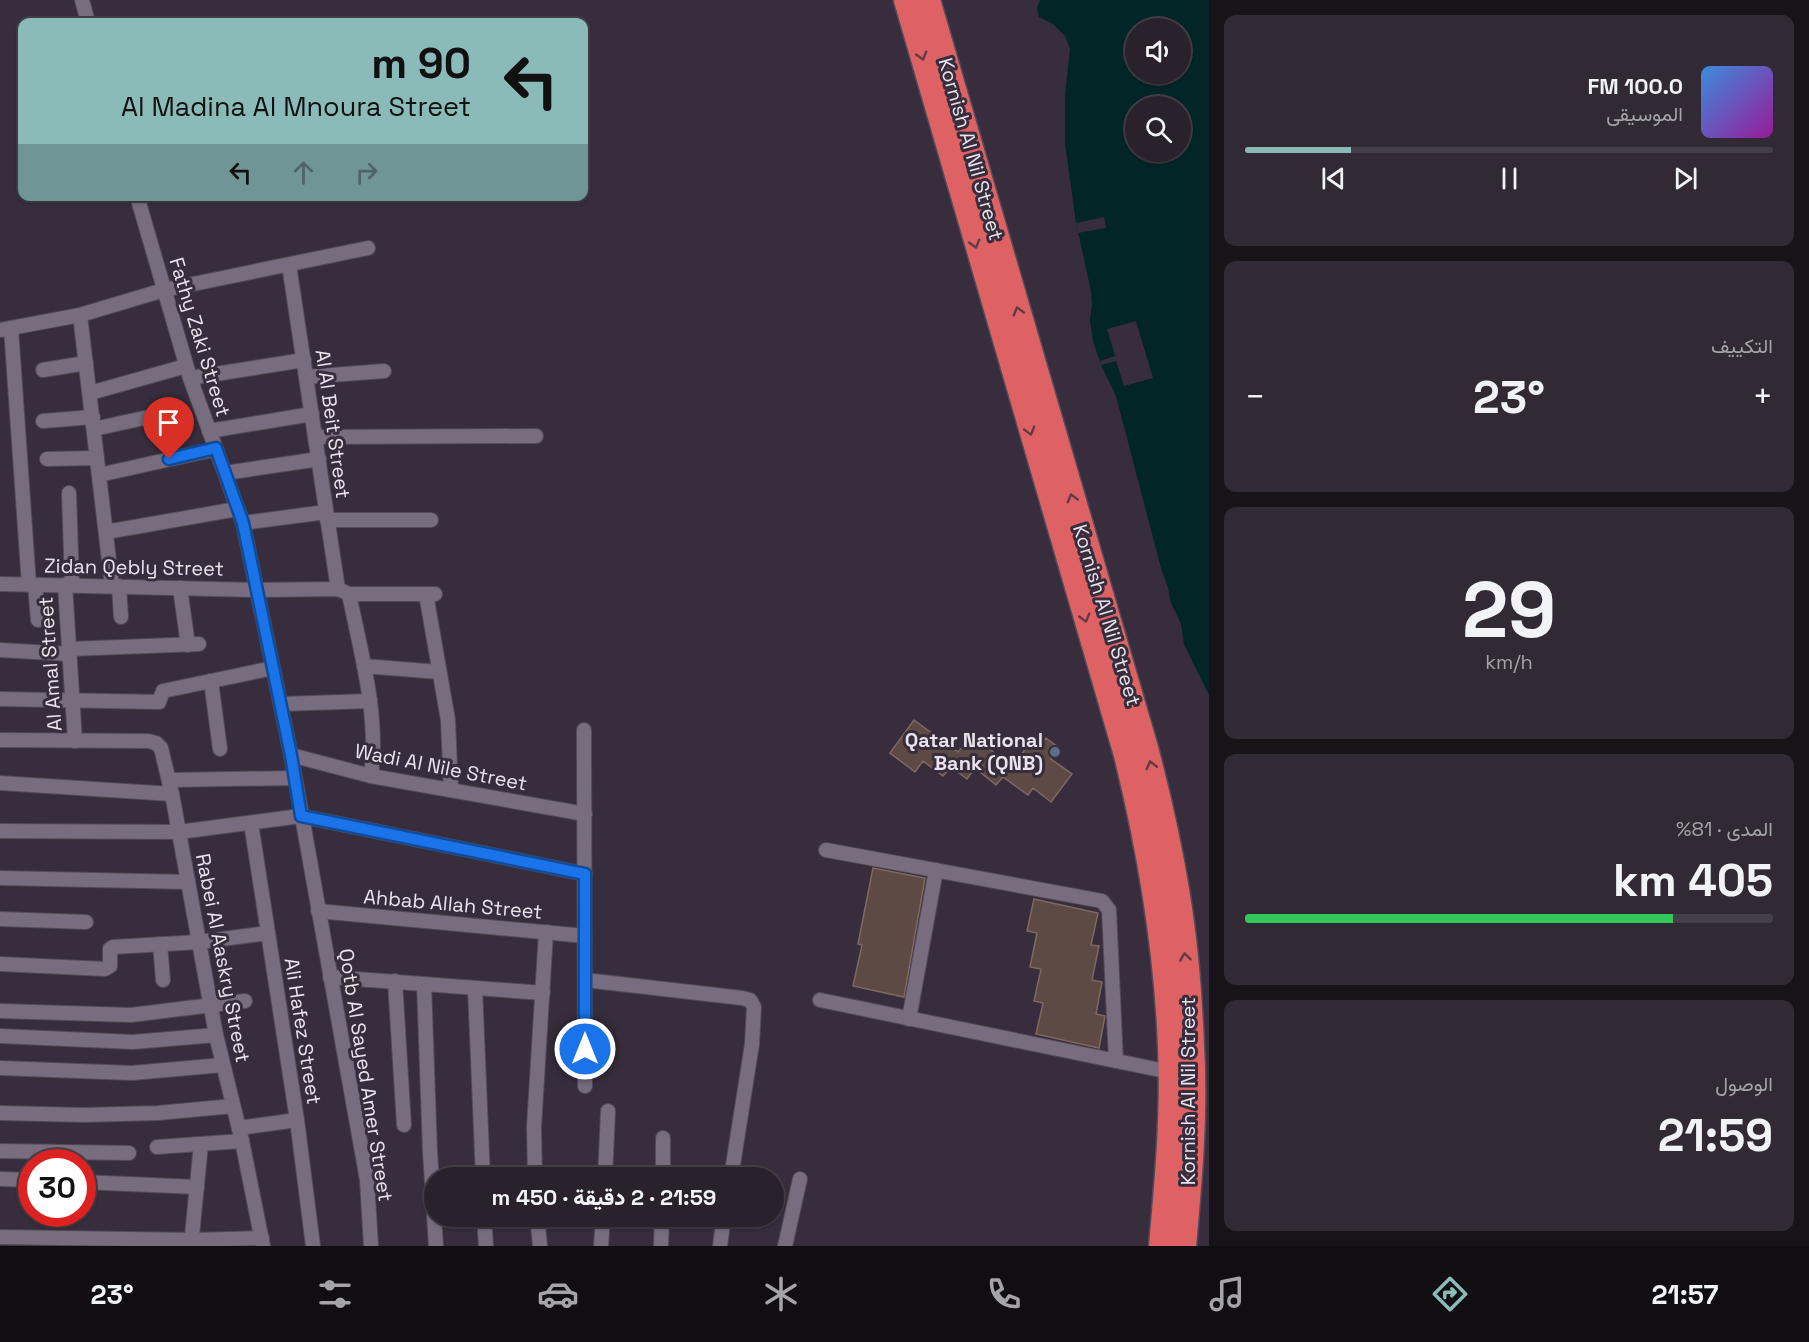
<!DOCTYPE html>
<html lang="ar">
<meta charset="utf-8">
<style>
:root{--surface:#29222d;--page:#312a35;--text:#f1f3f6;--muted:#a5a4aa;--line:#453f49;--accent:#8bbbb9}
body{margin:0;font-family:"Space Grotesk",Vazirmatn,sans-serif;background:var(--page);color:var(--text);direction:rtl;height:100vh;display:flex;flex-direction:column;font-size:22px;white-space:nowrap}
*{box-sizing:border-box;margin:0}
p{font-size:20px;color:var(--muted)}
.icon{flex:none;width:33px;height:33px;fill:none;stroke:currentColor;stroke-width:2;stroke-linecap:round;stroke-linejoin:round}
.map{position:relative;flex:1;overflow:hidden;direction:ltr}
.panel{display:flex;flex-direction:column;gap:15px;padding:15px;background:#171319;width:600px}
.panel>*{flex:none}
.guide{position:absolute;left:18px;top:18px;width:570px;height:183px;border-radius:12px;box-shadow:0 2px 4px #0004,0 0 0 2px var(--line);direction:rtl;background:#8bbbb9;color:#111;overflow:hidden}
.buttons{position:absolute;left:1125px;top:18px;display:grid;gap:12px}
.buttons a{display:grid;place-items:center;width:66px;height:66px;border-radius:50%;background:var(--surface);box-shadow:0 2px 4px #0004,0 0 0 2px var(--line);font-size:30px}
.speed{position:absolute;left:18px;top:1149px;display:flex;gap:12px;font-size:30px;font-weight:700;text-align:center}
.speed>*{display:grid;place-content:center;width:78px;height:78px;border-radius:50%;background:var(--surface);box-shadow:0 2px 4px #0004,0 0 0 2px var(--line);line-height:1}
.speed .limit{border:9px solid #d22;background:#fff;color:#111}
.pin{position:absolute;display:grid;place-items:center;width:51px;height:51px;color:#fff;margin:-62px -26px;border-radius:50% 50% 50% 0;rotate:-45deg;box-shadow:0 0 6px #0007}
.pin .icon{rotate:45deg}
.me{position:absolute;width:66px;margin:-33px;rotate:0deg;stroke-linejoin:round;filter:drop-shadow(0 0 4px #0008)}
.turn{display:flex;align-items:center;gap:21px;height:126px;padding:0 18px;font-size:27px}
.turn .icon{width:78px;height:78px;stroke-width:2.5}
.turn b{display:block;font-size:42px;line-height:51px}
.lanes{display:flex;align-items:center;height:57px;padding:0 18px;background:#0003;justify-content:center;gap:30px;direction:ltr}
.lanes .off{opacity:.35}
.big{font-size:45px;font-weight:800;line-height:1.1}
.panel .tile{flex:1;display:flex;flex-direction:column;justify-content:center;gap:9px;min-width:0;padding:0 21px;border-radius:12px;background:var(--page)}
.panel .dial{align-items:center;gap:0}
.dial b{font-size:78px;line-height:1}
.song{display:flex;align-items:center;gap:18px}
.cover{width:72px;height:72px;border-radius:9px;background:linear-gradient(135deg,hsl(210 70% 55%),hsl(300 70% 35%))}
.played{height:6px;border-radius:3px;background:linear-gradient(90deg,var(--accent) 20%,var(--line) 20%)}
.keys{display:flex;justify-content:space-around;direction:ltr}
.heat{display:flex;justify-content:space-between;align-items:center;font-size:33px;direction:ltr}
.charge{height:9px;border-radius:4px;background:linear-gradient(90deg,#34c759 81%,var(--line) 0)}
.trip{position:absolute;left:424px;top:1167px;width:360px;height:60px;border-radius:30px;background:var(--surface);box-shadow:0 2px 4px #0004,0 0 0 2px var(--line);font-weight:800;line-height:60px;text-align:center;direction:rtl}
.tab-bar{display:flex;height:96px;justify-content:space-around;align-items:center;background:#100e12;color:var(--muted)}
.tab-bar .icon{width:42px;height:42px}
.tab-bar .on{color:var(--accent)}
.tab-bar b{font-size:27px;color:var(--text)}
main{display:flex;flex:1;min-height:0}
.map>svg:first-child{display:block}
.water{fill:#022527;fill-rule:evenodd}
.pier{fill:#372d3c}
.building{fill:#5e4a44;stroke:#7d6962;stroke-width:1.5}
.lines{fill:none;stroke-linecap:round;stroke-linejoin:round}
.street-casing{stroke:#534b57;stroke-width:16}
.highway-casing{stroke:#534b57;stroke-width:27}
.street{stroke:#786d7e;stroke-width:14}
.highway{stroke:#de6264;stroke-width:24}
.oneway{stroke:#613a46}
.route-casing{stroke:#114b97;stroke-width:15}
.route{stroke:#1a73e8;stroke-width:10}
.service-dot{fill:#5c6f8a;stroke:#372d3c;stroke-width:2}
.labels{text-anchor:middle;stroke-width:6;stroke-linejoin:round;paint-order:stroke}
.street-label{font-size:20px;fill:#e9e3ec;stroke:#372d3c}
.poi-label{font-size:20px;font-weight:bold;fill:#e9e3ec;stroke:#372d3c;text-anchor:end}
</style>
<main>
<section class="panel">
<div class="tile">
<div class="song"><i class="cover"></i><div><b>100.0 FM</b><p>الموسيقى</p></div></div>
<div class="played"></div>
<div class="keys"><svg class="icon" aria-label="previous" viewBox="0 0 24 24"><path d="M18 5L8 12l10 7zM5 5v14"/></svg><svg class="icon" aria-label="pause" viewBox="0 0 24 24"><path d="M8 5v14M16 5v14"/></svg><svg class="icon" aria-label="next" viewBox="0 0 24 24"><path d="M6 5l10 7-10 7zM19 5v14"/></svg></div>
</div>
<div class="tile"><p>التكييف</p>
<div class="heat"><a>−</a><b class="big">23°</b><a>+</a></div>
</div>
<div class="tile dial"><b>29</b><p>km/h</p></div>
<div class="tile"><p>المدى · 81%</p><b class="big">405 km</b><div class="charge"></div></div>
<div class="tile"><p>الوصول</p><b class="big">21:59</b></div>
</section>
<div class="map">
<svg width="1209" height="1246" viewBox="0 0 1209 1246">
<rect width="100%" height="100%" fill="#372d3c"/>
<path class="water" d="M 1040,0 L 1209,0 L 1209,695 L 1184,644 L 1181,624 L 1171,603 L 1168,588 L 1161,568 L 1116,396 L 1101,365 L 1093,341 L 1090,320 L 1092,305 L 1091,291 L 1076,223 L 1065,143 L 1065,95 L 1070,49 L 1065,36 L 1053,24 L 1039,17 L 1037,8 ZM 1136,28 L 1180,28 L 1180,74 L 1136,74 ZM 1136,106 L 1180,106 L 1180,152 L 1136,152 Z"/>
<g class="pier">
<polygon points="1104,217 1106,228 1078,233 1076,223"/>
<polygon points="1136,321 1153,378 1124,386 1116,361 1101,365 1100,361 1115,356 1107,329"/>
</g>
<g class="building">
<polygon points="914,720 958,752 964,745 969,749 977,739 1012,767 1032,740 1040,746 1046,738 1059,748 1051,759 1072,774 1051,802 1033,788 1028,795 1003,777 996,785 975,768 967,779 951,767 943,776 923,761 915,772 890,753"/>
<polygon points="873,868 925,878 904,997 853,986 862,945 858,944"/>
<polygon points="1034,899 1098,913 1091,945 1099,946 1092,980 1102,982 1096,1014 1105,1016 1099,1048 1036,1034 1043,1003 1034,1001 1041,969 1030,967 1037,933 1027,931"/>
</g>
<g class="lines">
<defs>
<g id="street">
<polyline points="82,0 88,22"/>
<polyline points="137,196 190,378 243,523 291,755 367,1180 371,1246"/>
<polyline points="289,265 338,589"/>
<polyline points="80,315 112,586"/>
<polyline points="11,328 29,585"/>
<polyline points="0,330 80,315 164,290 368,248"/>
<polyline points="43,370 86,363"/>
<polyline points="306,377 384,371"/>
<polyline points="190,378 304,360"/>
<polyline points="90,393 186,366"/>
<polyline points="43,421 93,417"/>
<polyline points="94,429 153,416"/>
<polyline points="209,431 312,414"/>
<polyline points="315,437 536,436"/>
<polyline points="47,459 97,458"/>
<polyline points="225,473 319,459"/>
<polyline points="99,475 216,449"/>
<polyline points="69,493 72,585"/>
<polyline points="327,520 431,520"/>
<polyline points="243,523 326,512"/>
<polyline points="106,532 237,509"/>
<polyline points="0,584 257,590 338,589 349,594 435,594"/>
<polyline points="35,585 38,620"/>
<polyline points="65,585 75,741"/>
<polyline points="119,586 121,617"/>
<polyline points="180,588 188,645"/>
<path d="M 349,594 C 361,653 379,715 371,776"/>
<polyline points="426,594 448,720 451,790"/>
<polyline points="69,649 199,644"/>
<polyline points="0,650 69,654"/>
<polyline points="364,666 439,672"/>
<polyline points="211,681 220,749"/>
<polyline points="0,699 159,702 163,691 273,668"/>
<polyline points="281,704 370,701"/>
<polyline points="584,730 585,1086"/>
<polyline points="0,740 148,741 156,743 161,748 172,794 216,1035 242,1141 263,1246"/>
<polyline points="291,755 371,776 585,814"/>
<polyline points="169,780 295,778"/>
<polyline points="0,783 172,794"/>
<polyline points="251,823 297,1120 313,1246"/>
<polyline points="0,831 179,832 301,816 585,874"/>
<polyline points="826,850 1102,901 1109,910 1116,1061"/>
<polyline points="0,878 188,882"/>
<polyline points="318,911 585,936"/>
<polyline points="0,919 86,922"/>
<polyline points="160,944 163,980"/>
<polyline points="0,964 105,969 110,966 110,949 113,947 199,942 268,933"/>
<polyline points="330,977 543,993"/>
<polyline points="585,980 742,998 750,1000 754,1007 752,1044 731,1178"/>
<polyline points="395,981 404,1125"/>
<polyline points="424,984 430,1152 436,1246"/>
<polyline points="475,988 483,1178"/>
<polyline points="820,1000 1170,1072"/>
<polyline points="0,1011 131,1015 245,1001"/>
<polyline points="909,1019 936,870"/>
<polyline points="0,1036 133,1042 216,1035"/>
<polyline points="0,1068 132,1073 223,1065"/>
<polyline points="0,1113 83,1115 158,1113 233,1106"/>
<polyline points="239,1128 297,1120"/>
<polyline points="157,1147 242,1141"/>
<polyline points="0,1151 129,1153"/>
<polyline points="535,1178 534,1127 546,932"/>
<polyline points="605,1178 608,1111"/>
<polyline points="663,1178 663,1138"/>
<polyline points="0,1179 32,1180"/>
<polyline points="82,1182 197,1187"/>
<polyline points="484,1216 486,1246"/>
<polyline points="537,1216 540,1246"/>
<polyline points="0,1237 192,1240 262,1238"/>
<polyline points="191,1246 201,1144"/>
<polyline points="601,1246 603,1216"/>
<polyline points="661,1246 662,1216"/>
<polyline points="720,1246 724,1216"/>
<polyline points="785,1246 800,1179"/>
</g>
<g id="highway">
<path d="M 906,0 L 1126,755 C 1150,852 1166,946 1170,1046 C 1173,1113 1167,1180 1161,1246"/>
<path d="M 928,0 L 1146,748 C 1159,797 1170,846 1178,896 C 1186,945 1190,996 1192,1046 C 1196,1112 1190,1180 1184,1246"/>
</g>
</defs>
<use href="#street" class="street-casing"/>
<use href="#highway" class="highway-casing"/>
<use href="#street" class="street"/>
<use href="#highway" class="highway"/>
</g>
<defs><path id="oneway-chevron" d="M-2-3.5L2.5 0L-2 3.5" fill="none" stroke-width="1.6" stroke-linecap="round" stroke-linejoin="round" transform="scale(1.5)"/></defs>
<g class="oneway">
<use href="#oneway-chevron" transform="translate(922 56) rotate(74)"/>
<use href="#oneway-chevron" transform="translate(975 244) rotate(74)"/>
<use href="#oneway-chevron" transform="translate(1018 311) rotate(-106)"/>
<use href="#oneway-chevron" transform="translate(1030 431) rotate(74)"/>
<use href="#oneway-chevron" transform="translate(1072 498) rotate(-106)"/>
<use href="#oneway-chevron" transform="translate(1085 618) rotate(74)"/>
<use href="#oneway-chevron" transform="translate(1151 765) rotate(-104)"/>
<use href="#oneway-chevron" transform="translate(1185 957) rotate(-97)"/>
</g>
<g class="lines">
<defs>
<polyline id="route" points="169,459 216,448 243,523 291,755 301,816 585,874 585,1049"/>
</defs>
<use href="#route" class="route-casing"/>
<use href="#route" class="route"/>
</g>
<circle class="service-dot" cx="1055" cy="752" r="6"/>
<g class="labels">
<g class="street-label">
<text transform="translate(971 149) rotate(74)" y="7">Kornish Al Nil Street</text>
<text transform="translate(200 337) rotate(73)" y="7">Fathy Zaki Street</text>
<text transform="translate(333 424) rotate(82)" y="7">Al Al Beit Street</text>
<text transform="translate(134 567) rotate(1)" y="7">Zidan Qebly Street</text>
<text transform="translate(1107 615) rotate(73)" y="7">Kornish Al Nil Street</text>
<text transform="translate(50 664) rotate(-94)" y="7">Al Amal Street</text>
<text transform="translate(441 767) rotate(11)" y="7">Wadi Al Nile Street</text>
<text transform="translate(453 904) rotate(5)" y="7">Ahbab Allah Street</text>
<text transform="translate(223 958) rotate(79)" y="7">Rabei Al Aaskry Street</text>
<text transform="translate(303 1031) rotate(81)" y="7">Ali Hafez Street</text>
<text transform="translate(366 1075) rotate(81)" y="7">Qotb Al Sayed Amer Street</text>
<text transform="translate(1188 1091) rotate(-90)" y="7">Kornish Al Nil Street</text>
</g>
<g class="poi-label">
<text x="1043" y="747">Qatar National<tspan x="1043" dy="23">Bank (QNB)</tspan></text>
</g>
</g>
</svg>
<div class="buttons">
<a><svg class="icon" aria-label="sound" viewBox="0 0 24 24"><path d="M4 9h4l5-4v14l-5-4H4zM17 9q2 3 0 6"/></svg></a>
<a><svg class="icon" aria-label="search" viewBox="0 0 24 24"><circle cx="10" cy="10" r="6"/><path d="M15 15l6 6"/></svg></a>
</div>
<div class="speed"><div class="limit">30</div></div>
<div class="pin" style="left:169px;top:459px;background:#d93025"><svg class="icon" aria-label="arrive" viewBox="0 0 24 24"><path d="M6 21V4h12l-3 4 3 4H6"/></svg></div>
<svg class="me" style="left:585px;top:1049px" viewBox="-20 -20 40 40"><circle r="17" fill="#1a73e8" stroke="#fff" stroke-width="3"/><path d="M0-11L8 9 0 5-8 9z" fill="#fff"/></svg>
<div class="trip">21:59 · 2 دقيقة · 450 m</div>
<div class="guide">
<div class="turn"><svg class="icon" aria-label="left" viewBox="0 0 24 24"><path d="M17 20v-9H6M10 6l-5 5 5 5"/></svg><div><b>90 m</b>Al Madina Al Mnoura Street</div></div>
<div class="lanes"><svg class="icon" aria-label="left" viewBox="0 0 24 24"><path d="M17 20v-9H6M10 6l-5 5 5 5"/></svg><svg class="icon off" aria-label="ahead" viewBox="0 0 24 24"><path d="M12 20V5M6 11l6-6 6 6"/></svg><svg class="icon off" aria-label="right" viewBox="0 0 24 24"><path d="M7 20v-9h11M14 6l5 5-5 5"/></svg></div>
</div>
</div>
</main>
<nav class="tab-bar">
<b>21:57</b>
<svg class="icon on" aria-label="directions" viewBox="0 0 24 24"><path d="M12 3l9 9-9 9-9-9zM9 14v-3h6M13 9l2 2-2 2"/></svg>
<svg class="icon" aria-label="music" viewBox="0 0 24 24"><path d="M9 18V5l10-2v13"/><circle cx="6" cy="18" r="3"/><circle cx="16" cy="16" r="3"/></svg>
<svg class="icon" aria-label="phone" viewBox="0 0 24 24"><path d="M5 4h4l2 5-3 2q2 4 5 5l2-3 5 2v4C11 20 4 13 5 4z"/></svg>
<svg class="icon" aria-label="climate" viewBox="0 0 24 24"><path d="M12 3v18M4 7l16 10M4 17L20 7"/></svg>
<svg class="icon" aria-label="car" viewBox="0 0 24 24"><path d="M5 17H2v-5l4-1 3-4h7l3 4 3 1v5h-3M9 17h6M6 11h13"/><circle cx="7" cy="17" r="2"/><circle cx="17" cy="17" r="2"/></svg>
<svg class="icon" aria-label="filters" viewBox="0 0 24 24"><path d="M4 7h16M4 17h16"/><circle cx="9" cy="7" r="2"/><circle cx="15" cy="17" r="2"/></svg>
<b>23°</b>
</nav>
